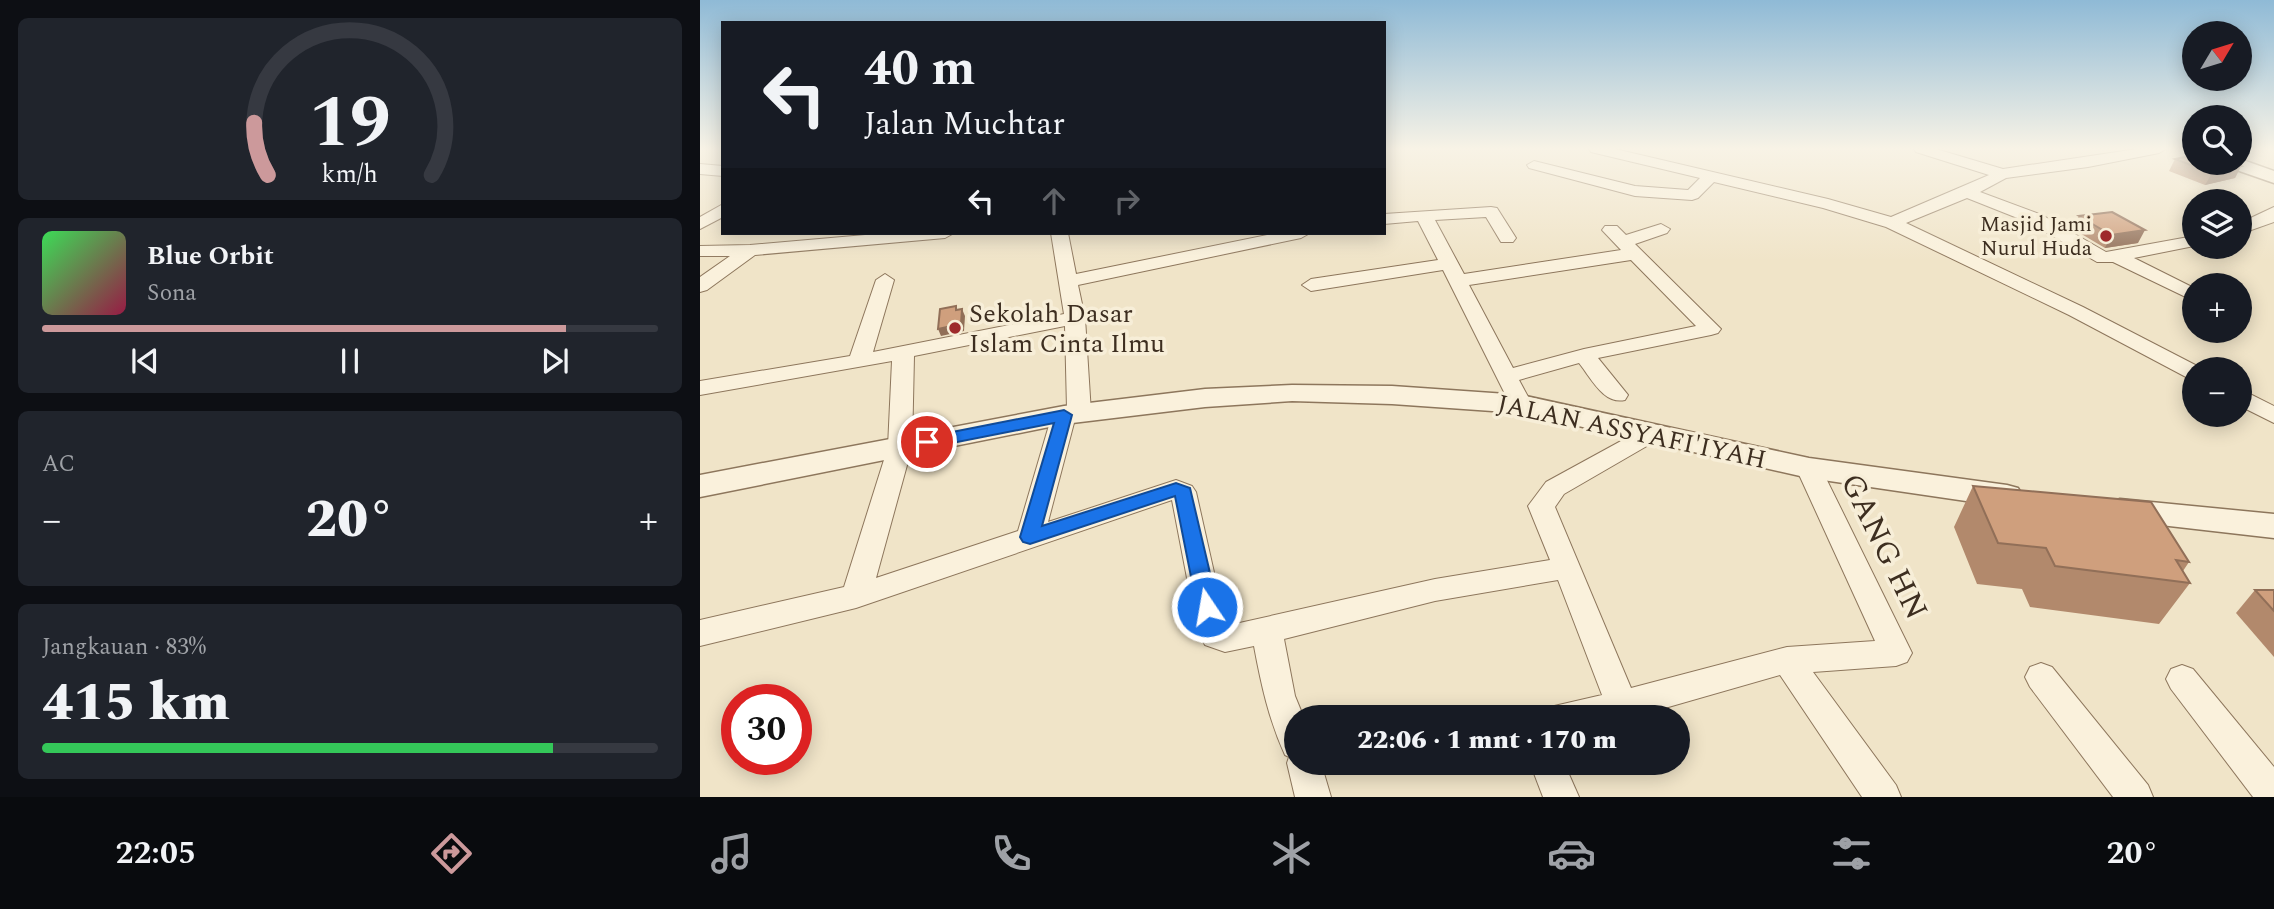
<!DOCTYPE html>
<html lang="id">
<meta charset="utf-8">
<style>
:root{--surface:#171b24;--page:#20242c;--text:#f1f3f6;--muted:#9ea1a6;--line:#363941;--accent:#cc999b}
body{margin:0;font-family:Spectral,serif;background:var(--page);color:var(--text);height:100vh;display:flex;flex-direction:column;font-size:26px;white-space:nowrap}
*{box-sizing:border-box;margin:0}
p{font-size:23px;color:var(--muted)}
.icon{flex:none;width:38px;height:38px;fill:none;stroke:currentColor;stroke-width:2;stroke-linecap:round;stroke-linejoin:round}
.map{position:relative;flex:1;overflow:hidden}
.sheet{display:flex;flex-direction:column;gap:18px;padding:18px;background:#0d0f14;width:700px}
.sheet>*{flex:none}
.top-card{position:absolute;left:21px;top:21px;width:665px;height:214px;border-radius:0px;box-shadow:0 4px 18px #0003;background:#171b24;color:var(--text);overflow:hidden}
.needle{width:46px;rotate:52deg}
.tools{position:absolute;left:1482px;top:21px;display:grid;gap:14px}
.tools a{display:grid;place-items:center;width:70px;height:70px;border-radius:50%;background:var(--surface);box-shadow:0 4px 18px #0003;font-size:35px}
.speed{position:absolute;left:21px;top:684px;display:flex;gap:14px;font-size:35px;font-weight:700;text-align:center}
.speed>*{display:grid;place-content:center;width:91px;height:91px;border-radius:50%;background:var(--surface);box-shadow:0 4px 18px #0003;line-height:1}
.speed .limit{border:10px solid #d22;background:#fff;color:#111}
.pin{position:absolute;display:grid;place-items:center;width:60px;height:60px;color:#fff;margin:-30px;border:4px solid #fff;border-radius:50%;box-shadow:0 2px 7px #0007}
.me{position:absolute;width:77px;margin:-38px;rotate:348deg;stroke-linejoin:round;filter:drop-shadow(0 0 5px #0008)}
.turn{display:flex;align-items:center;gap:24px;height:147px;padding:0 28px;font-size:32px}
.turn .icon{width:91px;height:91px;stroke-width:2.5}
.turn b{display:block;font-size:49px;line-height:60px}
.lanes{display:flex;align-items:center;height:66px;padding:0 28px;background:#0003;justify-content:center;gap:35px;direction:ltr}
.lanes .off{opacity:.35}
.big{font-size:52px;font-weight:800;line-height:1.1}
.sheet .card{flex:1;display:flex;flex-direction:column;justify-content:center;gap:10px;min-width:0;padding:0 24px;border-radius:10px;background:var(--page)}
.sheet .dial{align-items:center;gap:0}
.dial svg{height:182px;overflow:visible;fill:none;stroke:var(--line);stroke-width:7;stroke-linecap:round;text-anchor:middle}
.dial text{fill:var(--text);stroke:none}
.song{display:flex;align-items:center;gap:21px}
.cover{width:84px;height:84px;border-radius:10px;background:linear-gradient(135deg,hsl(130 70% 55%),hsl(340 70% 35%))}
.played{height:7px;border-radius:4px;background:linear-gradient(90deg,var(--accent) 85%,var(--line) 85%)}
.keys{display:flex;justify-content:space-around;direction:ltr}
.heat{display:flex;justify-content:space-between;align-items:center;font-size:38px;direction:ltr}
.charge{height:10px;border-radius:5px;background:linear-gradient(90deg,#34c759 83%,var(--line) 0)}
.trip{position:absolute;left:584px;top:705px;width:406px;height:70px;border-radius:35px;background:var(--surface);box-shadow:0 4px 18px #0003;font-weight:800;line-height:70px;text-align:center}
.tab-bar{display:flex;height:112px;justify-content:space-around;align-items:center;background:#090b0e;color:var(--muted)}
.tab-bar .icon{width:49px;height:49px}
.tab-bar .on{color:var(--accent)}
.tab-bar b{font-size:32px;color:var(--text)}
main{display:flex;flex:1;min-height:0}
.map>svg:first-child{display:block}
.lines{fill:none;stroke-linecap:round;stroke-linejoin:round}
.minor-casing{stroke:#8d765c;stroke-width:2}
.tertiary-casing{stroke:#8d765c;stroke-width:3}
.minor{fill:#faf1dc;fill-rule:evenodd}
.tertiary{fill:#faf1dc;fill-rule:evenodd}
.wall{fill:#b2896c}
.shaded-wall{fill:#916f58}
.building{fill:#cf9f7d;stroke:#916f58;stroke-width:2}
.route{fill:#1a73e8;stroke:#114b97;stroke-width:2}
.poi-dot{fill:#9e2a2b;stroke:#f7eed8;stroke-width:2.5}
.labels{text-anchor:middle;stroke-width:7;stroke-linejoin:round;paint-order:stroke}
.far-poi-label{font-size:21px;fill:#3d2e20;stroke:#f7eed8;text-anchor:end}
.poi-label{font-size:26px;fill:#3d2e20;stroke:#f7eed8;text-anchor:start}
.street-label{font-size:26px;fill:#3d2e20;stroke:#f7eed8}
.near-street-label{font-size:32px;fill:#3d2e20;stroke:#f7eed8}
</style>
<main>
<section class="sheet">
<div class="card dial"><svg viewBox="0 0 100 80">
<path d="M14 69A42 42 0 1 1 86 69"/>
<path d="M14 69A42 42 0 0 1 8 46" stroke="#cc999b"/>
<text x="50" y="56" font-size="32" font-weight="700">19</text>
<text x="50" y="72" font-size="11">km/h</text>
</svg></div>
<div class="card">
<div class="song"><i class="cover"></i><div><b>Blue Orbit</b><p>Sona</p></div></div>
<div class="played"></div>
<div class="keys"><svg class="icon" aria-label="previous" viewBox="0 0 24 24"><path d="M18 5L8 12l10 7zM5 5v14"/></svg><svg class="icon" aria-label="pause" viewBox="0 0 24 24"><path d="M8 5v14M16 5v14"/></svg><svg class="icon" aria-label="next" viewBox="0 0 24 24"><path d="M6 5l10 7-10 7zM19 5v14"/></svg></div>
</div>
<div class="card"><p>AC</p>
<div class="heat"><a>−</a><b class="big">20°</b><a>+</a></div>
</div>
<div class="card"><p>Jangkauan · 83%</p><b class="big">415 km</b><div class="charge"></div></div>
</section>
<div class="map">
<svg width="1574" height="797" viewBox="0 0 1574 797">
<rect width="100%" height="100%" fill="#f0e4c8"/>
<g class="lines">
<defs>
<g id="minor">
<polygon points="889,149 915,149 1128,199 1191,217 1289,175 1216,152 1214,149 1236,149 1303,169 1437,149 1466,149 1459,153 1388,167 1306,178 1280,192 1342,215 1406,252 1494,236 1494,246 1434,258 1494,288 1494,301 1413,262 1397,262 1330,223 1267,198 1206,223 1383,307 1503,369 1494,369 1494,378 1486,377 1369,315 1186,227 1123,208 1014,182 998,198 992,200 935,196 829,168 827,165 834,161 935,186 988,190 1000,178 891,152"/>
<polygon points="0,164 23,166 23,176 0,174"/>
<polygon points="23,204 23,217 0,229 0,217"/>
<path d="M 791,207 L 797,208 L 816,238 L 813,242 L 801,242 L 786,217 L 735,220 L 764,274 L 921,250 L 902,230 L 905,226 L 917,226 L 926,235 L 961,224 L 970,229 L 967,233 L 935,244 L 1021,329 L 1018,333 L 1011,335 L 898,358 L 928,395 L 925,400 C 904,405 891,378 879,363 L 819,380 L 832,404 L 829,409 L 813,409 L 810,404 L 743,270 L 611,291 L 602,285 L 611,279 L 738,260 L 718,221 L 684,224 L 684,214 ZM 931,260 L 996,326 L 884,349 L 813,368 L 769,285 Z"/>
<polygon points="1574,207 1574,222 1540,234 1540,223"/>
<polygon points="188,233 254,233 245,238 55,255 7,290 0,292 0,277 30,256 0,256 0,246 50,245"/>
<path d="M 351,233 L 368,233 L 376,274 L 577,233 L 610,233 L 601,238 L 378,285 L 385,318 L 391,413 L 387,418 L 375,419 L 348,522 L 476,480 L 492,486 L 496,492 L 526,626 L 735,579 L 850,560 L 828,506 L 846,482 L 943,429 L 951,426 L 959,429 L 963,434 L 959,439 L 864,494 L 855,507 L 931,688 L 1087,647 L 1175,641 L 1096,468 L 1100,462 L 1109,460 L 1118,462 L 1212,653 L 1207,662 L 1196,666 L 1113,672 L 1196,785 L 1201,797 L 1162,797 L 1080,675 L 930,718 L 846,718 L 850,707 L 902,695 L 858,580 L 735,601 L 584,639 L 595,696 L 604,718 L 597,718 L 597,763 L 621,763 L 631,797 L 595,797 L 587,763 L 589,757 L 585,755 C 569,720 561,684 554,646 L 525,652 L 505,645 L 497,630 L 472,500 L 156,608 L 0,646 L 0,620 L 144,587 L 188,447 L 192,361 L 0,395 L 0,381 L 150,356 L 176,280 L 185,274 L 194,280 L 173,352 L 364,314 ZM 365,326 L 367,409 L 356,410 L 352,415 L 318,531 L 176,578 L 212,447 L 214,356 Z"/>
<polygon points="1540,389 1574,406 1574,423 1540,406"/>
<polygon points="1341,663 1352,667 1448,785 1453,797 1413,797 1330,687 1325,677 1330,667"/>
<polygon points="1482,665 1493,669 1574,767 1574,797 1553,797 1471,689 1466,679 1471,669"/>
<polygon points="830,763 864,763 879,797 843,797"/>
</g>
<g id="tertiary">
<polygon points="1540,159 1574,171 1574,183 1528,167 1525,163 1540,163"/>
<polygon points="592,385 692,386 821,395 1109,458 1307,485 1318,488 1323,496 1318,504 1307,507 1109,478 821,413 692,404 592,401 505,407 364,424 0,497 0,475 364,406 505,389"/>
<polygon points="1420,499 1574,514 1574,538 1408,519 1404,511 1408,503"/>
</g>
</defs>
<use href="#minor" class="minor-casing"/>
<use href="#tertiary" class="tertiary-casing"/>
<use href="#minor" class="minor"/>
<use href="#tertiary" class="tertiary"/>
</g>
<g class="wall">
<polygon points="1475,159 1541,166 1535,178 1505,185 1469,171"/>
<polygon points="1379,216 1438,243 1405,248 1373,229"/>
<polygon points="1273,486 1489,562 1483,571 1490,583 1459,624 1330,607 1322,589 1277,584 1254,527"/>
<polygon points="1555,590 1574,590 1574,657 1536,613"/>
</g>
<g class="shaded-wall">
<polygon points="1541,166 1535,178 1505,185 1512,173"/>
<polygon points="1445,230 1438,243 1405,248 1411,235"/>
<polygon points="262,309 265,316 264,331 241,336 238,329"/>
</g>
<g class="building">
<polygon points="1494,155 1494,163 1533,163 1541,166 1512,173 1475,159"/>
<polygon points="1412,212 1445,230 1411,235 1379,216"/>
<polygon points="256,306 256,310 262,309 261,324 238,329 240,309"/>
<polygon points="1273,486 1451,502 1489,562 1476,560 1490,583 1355,566 1346,548 1298,543"/>
<polygon points="1555,590 1574,590 1574,611"/>
</g>
<linearGradient id="sky" x2="0" y2="1"><stop stop-color="#8fbad6"/><stop offset="0.57" stop-color="#f8f3e6"/><stop offset="1" stop-color="#f8f3e6" stop-opacity="0"/></linearGradient>
<rect width="1574" height="261" fill="url(#sky)"/>
<polygon class="route" points="364,410 372,415 342,526 476,483 490,488 518,607 514,613 507,616 500,613 497,607 475,496 330,544 323,542 320,537 354,423 227,448 219,442 227,437"/>
<g class="poi-dot">
<circle cx="1406" cy="236" r="7"/>
<circle cx="255" cy="328" r="7"/>
</g>
<g class="labels">
<g class="far-poi-label">
<text x="1392" y="231">Masjid Jami<tspan x="1392" dy="24">Nurul Huda</tspan></text>
</g>
<g class="poi-label">
<text x="269" y="322">Sekolah Dasar<tspan x="269" dy="30">Islam Cinta Ilmu</tspan></text>
</g>
<g class="street-label">
<text transform="translate(932 431) rotate(12)" y="9">JALAN ASSYAFI'IYAH</text>
</g>
<g class="near-street-label">
<text transform="translate(1185 546) rotate(64)" y="11">GANG HN</text>
</g>
</g>
</svg>
<div class="tools">
<a><svg class="needle" viewBox="-14 -14 28 28"><path d="M0-13l5 13h-10z" fill="#e53935"/><path d="M0 13l5-13h-10z" fill="#9ea1a6"/></svg></a>
<a><svg class="icon" aria-label="search" viewBox="0 0 24 24"><circle cx="10" cy="10" r="6"/><path d="M15 15l6 6"/></svg></a>
<a><svg class="icon" aria-label="layers" viewBox="0 0 24 24"><path d="M12 4l9 5-9 5-9-5zM3 14l9 5 9-5"/></svg></a>
<a>+</a>
<a>−</a>
</div>
<div class="speed"><div class="limit">30</div></div>
<div class="pin" style="left:227px;top:442px;background:#d93025"><svg class="icon" aria-label="arrive" viewBox="0 0 24 24"><path d="M6 21V4h12l-3 4 3 4H6"/></svg></div>
<svg class="me" style="left:507px;top:607px" viewBox="-20 -20 40 40"><circle r="17" fill="#1a73e8" stroke="#fff" stroke-width="3"/><path d="M0-11L8 9 0 5-8 9z" fill="#fff"/></svg>
<div class="trip">22:06 · 1 mnt · 170 m</div>
<div class="top-card">
<div class="turn"><svg class="icon" aria-label="left" viewBox="0 0 24 24"><path d="M17 20v-9H6M10 6l-5 5 5 5"/></svg><div><b>40 m</b>Jalan Muchtar</div></div>
<div class="lanes"><svg class="icon" aria-label="left" viewBox="0 0 24 24"><path d="M17 20v-9H6M10 6l-5 5 5 5"/></svg><svg class="icon off" aria-label="ahead" viewBox="0 0 24 24"><path d="M12 20V5M6 11l6-6 6 6"/></svg><svg class="icon off" aria-label="right" viewBox="0 0 24 24"><path d="M7 20v-9h11M14 6l5 5-5 5"/></svg></div>
</div>
</div>
</main>
<nav class="tab-bar">
<b>22:05</b>
<svg class="icon on" aria-label="directions" viewBox="0 0 24 24"><path d="M12 3l9 9-9 9-9-9zM9 14v-3h6M13 9l2 2-2 2"/></svg>
<svg class="icon" aria-label="music" viewBox="0 0 24 24"><path d="M9 18V5l10-2v13"/><circle cx="6" cy="18" r="3"/><circle cx="16" cy="16" r="3"/></svg>
<svg class="icon" aria-label="phone" viewBox="0 0 24 24"><path d="M5 4h4l2 5-3 2q2 4 5 5l2-3 5 2v4C11 20 4 13 5 4z"/></svg>
<svg class="icon" aria-label="climate" viewBox="0 0 24 24"><path d="M12 3v18M4 7l16 10M4 17L20 7"/></svg>
<svg class="icon" aria-label="car" viewBox="0 0 24 24"><path d="M5 17H2v-5l4-1 3-4h7l3 4 3 1v5h-3M9 17h6M6 11h13"/><circle cx="7" cy="17" r="2"/><circle cx="17" cy="17" r="2"/></svg>
<svg class="icon" aria-label="filters" viewBox="0 0 24 24"><path d="M4 7h16M4 17h16"/><circle cx="9" cy="7" r="2"/><circle cx="15" cy="17" r="2"/></svg>
<b>20°</b>
</nav>
